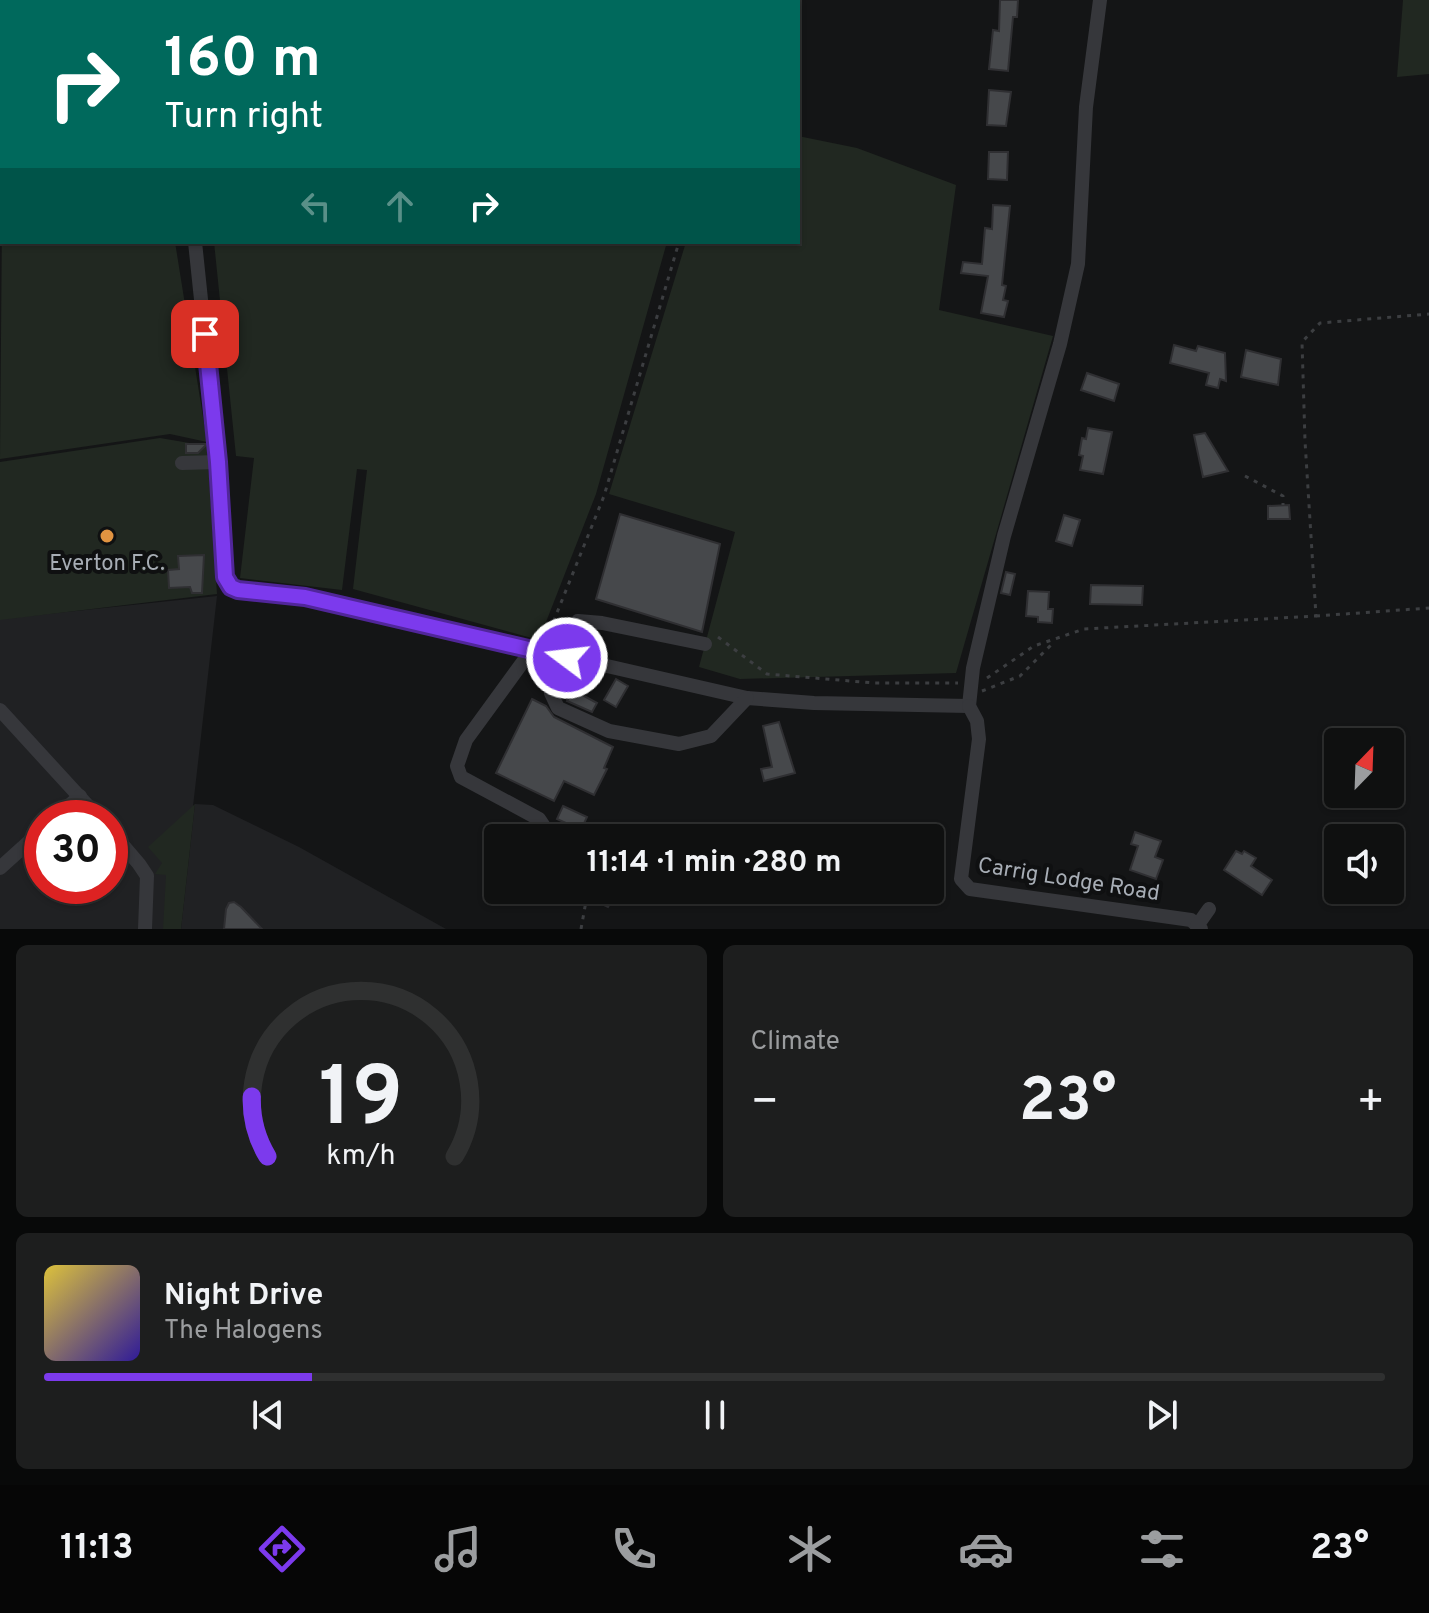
<!DOCTYPE html>
<meta charset="utf-8">
<style>
:root{--surface:#0f1010;--page:#1d1e1e;--text:#f1f3f6;--muted:#9b9d9f;--line:#2f3030;--accent:#7c3aed}
body{margin:0;font-family:Overpass,sans-serif;background:var(--page);color:var(--text);height:100vh;display:flex;flex-direction:column;font-size:30px;white-space:nowrap}
*{box-sizing:border-box;margin:0}
p{font-size:26px;color:var(--muted)}
.icon{flex:none;width:44px;height:44px;fill:none;stroke:currentColor;stroke-width:2;stroke-linecap:round;stroke-linejoin:round}
.map{position:relative;height:929px;overflow:hidden}
.panel{display:flex;flex-direction:column;gap:16px;padding:16px;background:#080909;flex:1}
.panel>*{flex:none}
.hud{position:absolute;left:0px;top:0px;width:800px;height:244px;box-shadow:0 2px 6px #0004,0 0 0 2px var(--line);background:#00695c;color:#fff;overflow:hidden}
.needle{width:52px;rotate:23deg}
.controls{position:absolute;left:1324px;top:728px;display:grid;gap:16px}
.controls a{display:grid;place-items:center;width:80px;height:80px;border-radius:8px;background:var(--surface);box-shadow:0 2px 6px #0004,0 0 0 2px var(--line);font-size:40px}
.speed{position:absolute;left:24px;top:800px;display:flex;gap:16px;font-size:40px;font-weight:700;text-align:center}
.speed>*{display:grid;place-content:center;width:104px;height:104px;border-radius:50%;background:var(--surface);box-shadow:0 2px 6px #0004,0 0 0 2px var(--line);line-height:1}
.speed .limit{border:12px solid #d22;background:#fff;color:#111}
.pin{position:absolute;display:grid;place-items:center;width:68px;height:68px;color:#fff;margin:-34px;border-radius:16px;box-shadow:0 4px 12px #0006}
.me{position:absolute;width:88px;margin:-44px;rotate:285deg;stroke-linejoin:round;filter:drop-shadow(0 0 6px #0008)}
.turn{display:flex;align-items:center;gap:28px;height:168px;padding:0 32px;font-size:36px}
.turn .icon{width:104px;height:104px;stroke-width:2.5}
.turn b{display:block;font-size:56px;line-height:68px}
.lanes{display:flex;align-items:center;height:76px;padding:0 32px;background:#0003;justify-content:center;gap:40px;direction:ltr}
.lanes .off{opacity:.35}
.big{font-size:60px;font-weight:700;line-height:1.1}
.panel .card{flex:1;display:flex;flex-direction:column;justify-content:center;gap:12px;min-width:0;padding:0 28px;border-radius:12px;background:var(--page)}
.panel .dial{align-items:center;gap:0}
.dial svg{height:208px;overflow:visible;fill:none;stroke:var(--line);stroke-width:7;stroke-linecap:round;text-anchor:middle}
.dial text{fill:var(--text);stroke:none}
.song{display:flex;align-items:center;gap:24px}
.cover{width:96px;height:96px;border-radius:12px;background:linear-gradient(135deg,hsl(50 70% 55%),hsl(250 70% 35%))}
.played{height:8px;border-radius:4px;background:linear-gradient(90deg,var(--accent) 20%,var(--line) 20%)}
.keys{display:flex;justify-content:space-around;direction:ltr}
.heat{display:flex;justify-content:space-between;align-items:center;font-size:44px;direction:ltr}
.panel .tiles{flex:1;display:grid;gap:16px;grid-template-columns:1fr 1fr}
.card:last-child{grid-column:span 2}
.trip{position:absolute;left:484px;top:824px;width:460px;height:80px;border-radius:8px;background:var(--surface);box-shadow:0 2px 6px #0004,0 0 0 2px var(--line);font-weight:700;line-height:80px;text-align:center}
.tab-bar{display:flex;height:128px;justify-content:space-around;align-items:center;background:#060606;color:var(--muted)}
.tab-bar .icon{width:56px;height:56px}
.tab-bar .active{color:var(--accent)}
.tab-bar b{font-size:36px;color:var(--text)}
.map>svg:first-child{display:block}
.built{fill:#202123;fill-rule:evenodd}
.green{fill:#212821}
.building{fill:#46484b;stroke:#2f2f32;stroke-width:2}
.lines{fill:none;stroke-linecap:round;stroke-linejoin:round}
.path{stroke:#3c3e41;stroke-width:3;stroke-dasharray:4 6;stroke-linecap:butt}
.minor{stroke:#36373b;stroke-width:14}
.route-casing{stroke:#51269a;stroke-width:20}
.route{stroke:#7c3aed;stroke-width:14}
.poi-dot{fill:#e19441;stroke:#0f1011;stroke-width:3}
.labels{text-anchor:middle;stroke-width:8;stroke-linejoin:round;paint-order:stroke}
.poi-label{font-size:22px;fill:#a7adb5;stroke:#0f1011}
.street-label{font-size:22px;fill:#a7adb5;stroke:#0f1011}
</style>
<div class="map">
<svg width="1429" height="929" viewBox="0 0 1429 929">
<rect width="100%" height="100%" fill="#141516"/>
<g class="built">
<path d="M 217,596 L 179,929 L 0,929 L 0,619 ZM 42,818 L 110,818 L 110,886 L 42,886 Z"/>
<polygon points="195,804 213,805 299,847 446,929 181,929"/>
</g>
<g class="green">
<polygon points="186,0 743,0 742,2"/>
<polygon points="1403,0 1429,0 1429,74 1397,77"/>
<polygon points="798,136 857,148 956,185 939,310 1053,336 956,673 740,679 699,667 735,532 609,494 686,242 798,242"/>
<polygon points="2,217 2,242 175,242 207,442 170,434 0,459"/>
<polygon points="214,242 667,242 596,494 539,640 353,589 367,470 357,469 342,590 240,578 254,458 236,456"/>
<polygon points="160,438 207,446 217,594 0,620 0,462"/>
<polygon points="195,804 181,929 163,929 166,875 155,874 162,863 148,847"/>
</g>
<g class="building">
<polygon points="1000,0 1018,0 1017,17 1013,17 1008,71 989,69 993,30 999,31"/>
<polygon points="989,90 1011,92 1006,126 987,125"/>
<polygon points="989,152 1008,152 1007,180 988,179"/>
<polygon points="993,205 1010,206 1002,285 1006,286 1003,300 1008,301 1004,317 981,313 988,276 961,273 963,262 982,264 985,228 992,229"/>
<polygon points="1174,345 1196,351 1198,346 1225,353 1226,381 1220,379 1218,388 1206,385 1209,373 1170,363"/>
<polygon points="1246,350 1281,359 1278,385 1241,377"/>
<polygon points="1087,373 1119,384 1114,401 1081,390"/>
<polygon points="1088,428 1112,432 1103,474 1080,470 1083,456 1079,455 1082,438 1086,439"/>
<polygon points="1205,433 1228,471 1203,477 1194,435"/>
<polygon points="186,444 206,444 206,445 198,453 186,453"/>
<polygon points="1289,505 1290,519 1268,519 1268,506"/>
<polygon points="620,514 720,544 702,632 596,599"/>
<polygon points="1064,515 1080,520 1072,546 1056,541"/>
<polygon points="204,555 202,593 192,593 190,587 169,588 168,570 179,569 178,556"/>
<polygon points="1006,572 1015,574 1010,595 1001,593"/>
<polygon points="1091,585 1143,586 1142,605 1090,604"/>
<polygon points="1028,591 1049,592 1048,609 1053,609 1052,623 1038,622 1038,617 1026,616"/>
<polygon points="616,679 628,686 616,707 604,700"/>
<polygon points="573,690 597,703 592,712 567,701"/>
<polygon points="532,699 546,706 554,717 613,747 604,768 607,769 594,795 564,781 554,801 496,773"/>
<polygon points="779,722 795,773 764,781 761,769 772,767 763,726"/>
<polygon points="563,806 587,817 581,830 557,819"/>
<polygon points="1135,832 1161,841 1155,857 1163,860 1156,879 1130,870 1138,846 1131,844"/>
<polygon points="1236,851 1242,854 1244,851 1256,858 1251,866 1272,880 1262,895 1224,870"/>
<polygon points="593,890 606,890 615,894 608,907 589,898"/>
<polygon points="234,902 241,907 262,929 224,929 226,909 229,903"/>
</g>
<g class="lines">
<g class="path">
<polyline points="1245,476 1283,496 1283,505"/>
<polyline points="1316,616 1429,608"/>
<polyline points="718,637 767,674 874,683 958,683"/>
<polyline points="546,640 604,496 679,242"/>
<polyline points="987,678 1034,646 1084,629 1316,616 1305,441 1302,342 1320,323 1429,314"/>
<polyline points="982,691 1020,676 1054,642"/>
<polyline points="581,929 588,890"/>
</g>
<g class="minor">
<polyline points="173,0 173,2"/>
<polyline points="195,242 218,462 225,577 231,587 238,590 305,597 747,698 814,703 969,706"/>
<polyline points="182,463 218,462"/>
<polyline points="533,648 466,740 457,766 461,777 539,819 545,828 563,838"/>
<polyline points="559,655 551,693 558,708 609,731 679,744 711,736 747,698"/>
<polyline points="567,658 578,621 602,623 705,644"/>
<polyline points="969,706 973,668 1004,536 1060,344 1078,264 1086,107 1100,0"/>
<polyline points="969,706 977,721 979,739 961,879 970,889 1191,920 1201,929"/>
<polyline points="0,710 99,818"/>
<polyline points="55,818 80,796"/>
<polyline points="110,830 139,864 147,876 145,929"/>
<polyline points="0,868 42,830"/>
<polyline points="1197,926 1209,909"/>
</g>
</g>
<g class="lines">
<defs>
<polyline id="route" points="205,334 218,462 225,577 231,587 238,590 305,597 567,658"/>
</defs>
<use href="#route" class="route-casing"/>
<use href="#route" class="route"/>
</g>
<circle class="poi-dot" cx="107" cy="536" r="8"/>
<g class="labels">
<g class="poi-label">
<text x="107" y="570">Everton F.C.</text>
</g>
<g class="street-label">
<text transform="translate(1069 878) rotate(9)" y="8">Carrig Lodge Road</text>
</g>
</g>
</svg>
<div class="controls">
<a><svg class="needle" viewBox="-14 -14 28 28"><path d="M0-13l5 13h-10z" fill="#e53935"/><path d="M0 13l5-13h-10z" fill="#9b9d9f"/></svg></a>
<a><svg class="icon" aria-label="sound" viewBox="0 0 24 24"><path d="M4 9h4l5-4v14l-5-4H4zM17 9q2 3 0 6"/></svg></a>
</div>
<div class="speed"><div class="limit">30</div></div>
<div class="pin" style="left:205px;top:334px;background:#d93025"><svg class="icon" aria-label="arrive" viewBox="0 0 24 24"><path d="M6 21V4h12l-3 4 3 4H6"/></svg></div>
<svg class="me" style="left:567px;top:658px" viewBox="-20 -20 40 40"><circle r="17" fill="#7c3aed" stroke="#fff" stroke-width="3"/><path d="M0-11L8 9 0 5-8 9z" fill="#fff"/></svg>
<div class="trip">11:14 · 1 min · 280 m</div>
<div class="hud">
<div class="turn"><svg class="icon" aria-label="right" viewBox="0 0 24 24"><path d="M7 20v-9h11M14 6l5 5-5 5"/></svg><div><b>160 m</b>Turn right</div></div>
<div class="lanes"><svg class="icon off" aria-label="left" viewBox="0 0 24 24"><path d="M17 20v-9H6M10 6l-5 5 5 5"/></svg><svg class="icon off" aria-label="ahead" viewBox="0 0 24 24"><path d="M12 20V5M6 11l6-6 6 6"/></svg><svg class="icon" aria-label="right" viewBox="0 0 24 24"><path d="M7 20v-9h11M14 6l5 5-5 5"/></svg></div>
</div>
</div>
<section class="panel">
<div class="tiles">
<div class="card dial"><svg viewBox="0 0 100 80">
<path d="M14 69A42 42 0 1 1 86 69"/>
<path d="M14 69A42 42 0 0 1 8 46" stroke="#7c3aed"/>
<text x="50" y="56" font-size="32" font-weight="700">19</text>
<text x="50" y="72" font-size="11">km/h</text>
</svg></div>
<div class="card"><p>Climate</p>
<div class="heat"><a>−</a><b class="big">23°</b><a>+</a></div>
</div>
<div class="card">
<div class="song"><i class="cover"></i><div><b>Night Drive</b><p>The Halogens</p></div></div>
<div class="played"></div>
<div class="keys"><svg class="icon" aria-label="previous" viewBox="0 0 24 24"><path d="M18 5L8 12l10 7zM5 5v14"/></svg><svg class="icon" aria-label="pause" viewBox="0 0 24 24"><path d="M8 5v14M16 5v14"/></svg><svg class="icon" aria-label="next" viewBox="0 0 24 24"><path d="M6 5l10 7-10 7zM19 5v14"/></svg></div>
</div>
</div>
</section>
<nav class="tab-bar">
<b>11:13</b>
<svg class="icon active" aria-label="directions" viewBox="0 0 24 24"><path d="M12 3l9 9-9 9-9-9zM9 14v-3h6M13 9l2 2-2 2"/></svg>
<svg class="icon" aria-label="music" viewBox="0 0 24 24"><path d="M9 18V5l10-2v13"/><circle cx="6" cy="18" r="3"/><circle cx="16" cy="16" r="3"/></svg>
<svg class="icon" aria-label="phone" viewBox="0 0 24 24"><path d="M5 4h4l2 5-3 2q2 4 5 5l2-3 5 2v4C11 20 4 13 5 4z"/></svg>
<svg class="icon" aria-label="climate" viewBox="0 0 24 24"><path d="M12 3v18M4 7l16 10M4 17L20 7"/></svg>
<svg class="icon" aria-label="car" viewBox="0 0 24 24"><path d="M5 17H2v-5l4-1 3-4h7l3 4 3 1v5h-3M9 17h6M6 11h13"/><circle cx="7" cy="17" r="2"/><circle cx="17" cy="17" r="2"/></svg>
<svg class="icon" aria-label="filters" viewBox="0 0 24 24"><path d="M4 7h16M4 17h16"/><circle cx="9" cy="7" r="2"/><circle cx="15" cy="17" r="2"/></svg>
<b>23°</b>
</nav>
